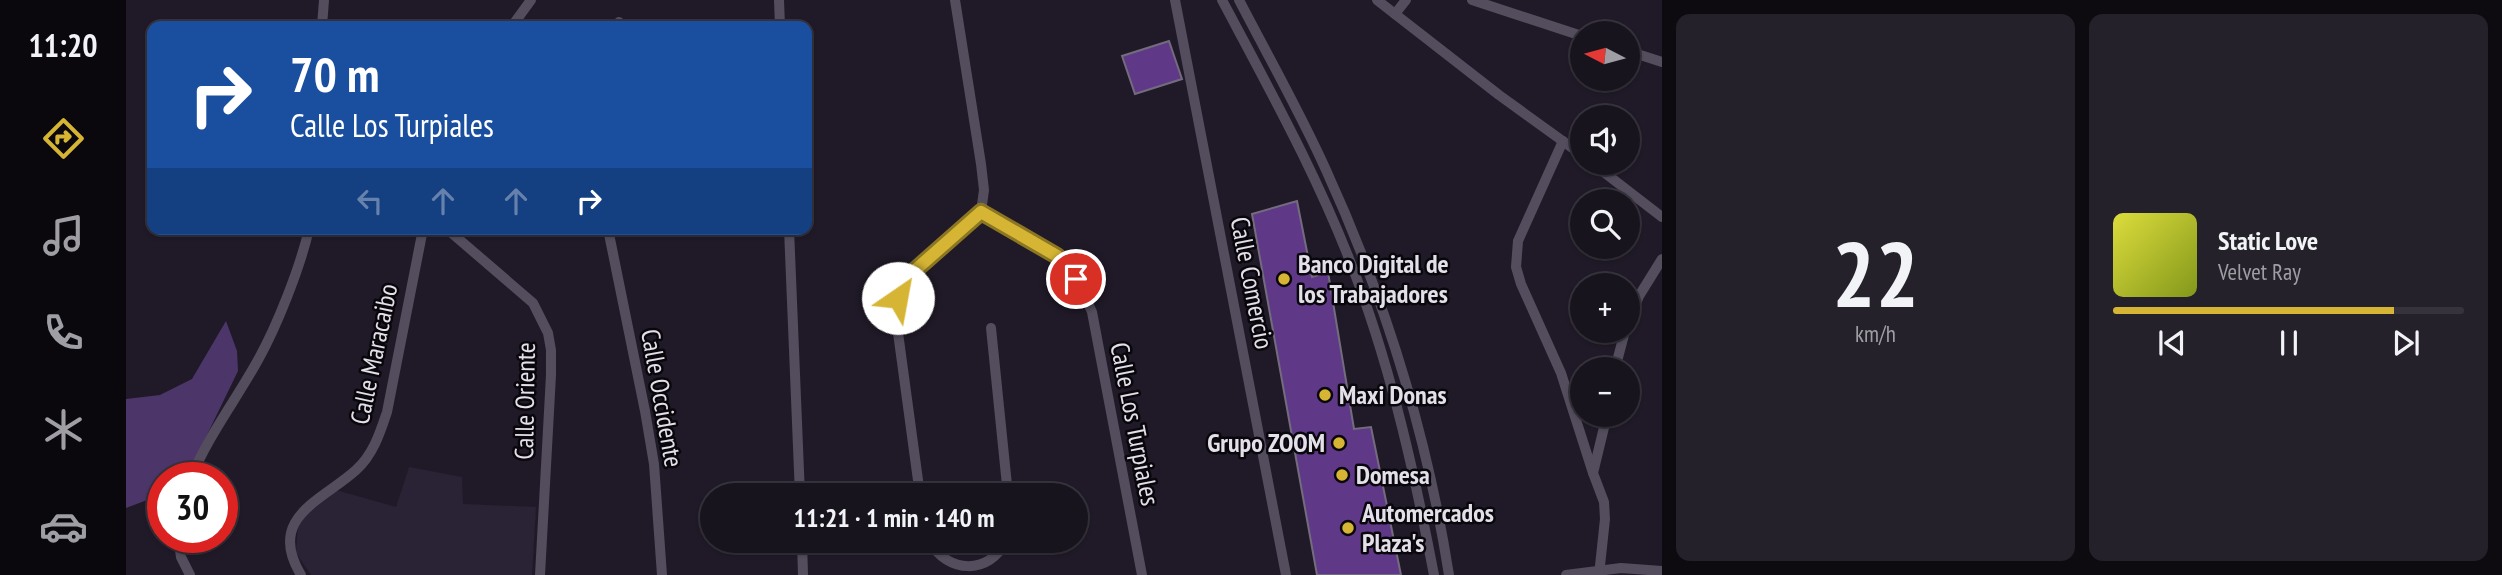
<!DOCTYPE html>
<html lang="es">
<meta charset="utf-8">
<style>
:root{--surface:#18141e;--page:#25212b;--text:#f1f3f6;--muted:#9f9ea4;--line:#36333c;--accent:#d6b534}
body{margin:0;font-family:"PT Sans Narrow",sans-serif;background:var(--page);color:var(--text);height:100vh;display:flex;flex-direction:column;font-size:26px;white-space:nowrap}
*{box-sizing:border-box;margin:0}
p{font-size:23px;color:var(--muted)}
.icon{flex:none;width:38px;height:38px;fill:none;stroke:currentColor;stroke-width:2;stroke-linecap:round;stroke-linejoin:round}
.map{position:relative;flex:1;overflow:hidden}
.drawer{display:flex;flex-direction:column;gap:14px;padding:14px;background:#0d0b10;width:840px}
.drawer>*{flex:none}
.hud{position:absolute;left:21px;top:21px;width:665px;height:214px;border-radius:14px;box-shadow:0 2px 5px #0004,0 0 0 2px var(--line);background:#1a4fa0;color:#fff;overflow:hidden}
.needle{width:46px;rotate:276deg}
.buttons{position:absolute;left:1444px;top:21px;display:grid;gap:14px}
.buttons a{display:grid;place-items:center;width:70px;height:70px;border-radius:50%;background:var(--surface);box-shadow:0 2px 5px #0004,0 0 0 2px var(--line);font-size:35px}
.speed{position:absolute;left:21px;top:462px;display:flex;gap:14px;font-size:35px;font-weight:700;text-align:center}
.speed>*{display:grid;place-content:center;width:91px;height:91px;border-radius:50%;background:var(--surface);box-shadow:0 2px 5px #0004,0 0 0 2px var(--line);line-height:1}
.speed .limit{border:10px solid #d22;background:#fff;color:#111}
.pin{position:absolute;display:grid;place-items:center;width:60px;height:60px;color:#fff;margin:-30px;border:4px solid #fff;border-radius:50%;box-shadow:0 2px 7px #0007}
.me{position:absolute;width:77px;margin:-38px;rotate:33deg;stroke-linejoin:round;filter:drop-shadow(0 0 5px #0008)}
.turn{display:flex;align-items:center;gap:24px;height:147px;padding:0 28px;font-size:32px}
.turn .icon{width:91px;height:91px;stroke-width:2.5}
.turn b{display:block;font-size:49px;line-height:60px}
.lanes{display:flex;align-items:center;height:66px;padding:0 28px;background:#0003;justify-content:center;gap:35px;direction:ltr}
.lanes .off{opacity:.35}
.drawer .card{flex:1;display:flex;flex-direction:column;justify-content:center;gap:10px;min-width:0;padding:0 24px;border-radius:14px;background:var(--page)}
.drawer .dial{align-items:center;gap:0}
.dial b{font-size:91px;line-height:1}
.song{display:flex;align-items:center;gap:21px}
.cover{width:84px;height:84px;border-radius:10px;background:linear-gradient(135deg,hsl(60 70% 55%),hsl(70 70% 35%))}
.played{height:7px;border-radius:4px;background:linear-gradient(90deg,var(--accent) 80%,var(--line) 80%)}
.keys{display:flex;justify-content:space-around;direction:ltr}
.drawer .tiles{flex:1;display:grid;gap:14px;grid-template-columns:repeat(2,1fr)}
.trip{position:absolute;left:574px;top:483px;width:388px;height:70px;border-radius:35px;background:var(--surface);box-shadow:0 2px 5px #0004,0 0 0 2px var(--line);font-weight:700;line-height:70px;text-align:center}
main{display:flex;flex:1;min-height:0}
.tab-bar{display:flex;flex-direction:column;width:126px;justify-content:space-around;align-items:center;background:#0a080c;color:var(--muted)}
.tab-bar .icon{width:49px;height:49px}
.tab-bar .active{color:var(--accent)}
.tab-bar b{font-size:32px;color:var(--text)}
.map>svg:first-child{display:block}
.built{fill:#2a2235}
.green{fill:#4c3568}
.building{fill:#5f3988;stroke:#736c7d;stroke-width:2}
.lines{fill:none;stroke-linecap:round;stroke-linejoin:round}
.minor{stroke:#534d5d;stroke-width:10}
.route-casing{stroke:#8b7622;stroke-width:18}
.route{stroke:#d6b534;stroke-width:12}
.poi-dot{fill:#d6b534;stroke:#09070c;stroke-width:2.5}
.labels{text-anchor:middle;stroke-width:5;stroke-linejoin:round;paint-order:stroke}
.poi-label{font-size:26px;font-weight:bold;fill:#e4e0ea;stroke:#09070c;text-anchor:start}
.street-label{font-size:26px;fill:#e4e0ea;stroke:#09070c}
</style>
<main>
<nav class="tab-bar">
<b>11:20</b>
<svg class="icon active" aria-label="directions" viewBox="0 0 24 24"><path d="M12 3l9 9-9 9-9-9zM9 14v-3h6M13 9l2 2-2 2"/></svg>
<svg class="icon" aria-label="music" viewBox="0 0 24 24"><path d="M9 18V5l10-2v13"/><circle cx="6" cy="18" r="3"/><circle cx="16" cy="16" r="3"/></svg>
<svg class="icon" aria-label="phone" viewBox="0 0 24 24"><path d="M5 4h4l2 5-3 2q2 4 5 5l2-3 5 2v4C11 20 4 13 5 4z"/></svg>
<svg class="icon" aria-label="climate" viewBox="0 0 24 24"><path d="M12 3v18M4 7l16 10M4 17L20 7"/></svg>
<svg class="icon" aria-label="car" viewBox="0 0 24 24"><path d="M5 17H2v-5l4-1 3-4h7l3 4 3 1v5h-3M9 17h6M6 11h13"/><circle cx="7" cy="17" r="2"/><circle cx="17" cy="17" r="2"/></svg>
</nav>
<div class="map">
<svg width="1536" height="575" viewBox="0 0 1536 575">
<rect width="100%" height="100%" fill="#201a28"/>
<polygon class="built" points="283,467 336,477 337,504 410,507 406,575 185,575 170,553 172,527 181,513 210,490 270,507"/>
<polygon class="green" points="100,321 111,351 112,371 60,478 37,478 37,494 0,508 0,399 34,395 66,379"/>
<g class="building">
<polygon points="1043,41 1056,79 1009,94 996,56"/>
<polygon points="1171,201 1186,277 1202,272 1228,429 1245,427 1275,575 1191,575 1126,214"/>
</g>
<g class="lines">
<g class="minor">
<polyline points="653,0 654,26"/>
<polyline points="829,0 855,164 858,190 855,212"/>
<polyline points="1049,0 1160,575"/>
<path d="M 1096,0 C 1145,92 1196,184 1232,282 C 1267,377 1289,476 1308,575"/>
<path d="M 1113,0 C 1142,56 1174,112 1200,170 C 1259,299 1301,435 1323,575"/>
<polyline points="1251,0 1373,95 1456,155"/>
<polyline points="1346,0 1456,36"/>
<polyline points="1269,14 1280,0"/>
<polyline points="196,26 198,0"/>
<polyline points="386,26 405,0"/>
<polyline points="492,26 493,22"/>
<polyline points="1502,51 1536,62"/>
<polyline points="1437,141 1392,241 1390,267 1395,284 1435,373 1467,473"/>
<polyline points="1466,163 1536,217"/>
<path d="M 855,212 C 883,229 922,242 943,268 C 954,281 959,297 966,312 L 1016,575"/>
<polyline points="321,229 407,303 422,333 425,350 425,375 414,575"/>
<polyline points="482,229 519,411 528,464 536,575"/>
<polyline points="663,229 674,495"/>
<polyline points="1502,324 1513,296 1536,259"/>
<polyline points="865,328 882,495"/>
<polyline points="1489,369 1499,331"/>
<path d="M 65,478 C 82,436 110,400 132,360 C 151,326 174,268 183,229"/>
<polyline points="794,495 770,318 772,298 778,280 855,212"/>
<polyline points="52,537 55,557 64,575"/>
<polyline points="676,541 677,575"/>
<path d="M 803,541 C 822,574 863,575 880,541"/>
<path d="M 175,575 C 140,517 196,501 230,470 C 247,455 254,433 261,412 L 297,229"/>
<polyline points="1440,575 1495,568 1536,571"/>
<polyline points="1473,575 1479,519 1478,502 1467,473 1481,415"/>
</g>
</g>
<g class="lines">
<defs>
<polyline id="route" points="772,298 778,280 855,212 931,256 950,279"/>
</defs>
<use href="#route" class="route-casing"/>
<use href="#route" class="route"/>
</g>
<g class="poi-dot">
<circle cx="1158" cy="279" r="7"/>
<circle cx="1199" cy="395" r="7"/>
<circle cx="1213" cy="443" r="7"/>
<circle cx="1216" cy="475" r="7"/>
<circle cx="1222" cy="528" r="7"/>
</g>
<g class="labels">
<g class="poi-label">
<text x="1172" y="273">Banco Digital de<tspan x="1172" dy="30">los Trabajadores</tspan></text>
<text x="1213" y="404">Maxi Donas</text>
<text x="1199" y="452" text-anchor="end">Grupo ZOOM</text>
<text x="1230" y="484">Domesa</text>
<text x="1236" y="522">Automercados<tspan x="1236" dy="30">Plaza's</tspan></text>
</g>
<g class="street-label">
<text transform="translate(1126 283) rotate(79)" y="9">Calle Comercio</text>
<text transform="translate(248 354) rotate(-78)" y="9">Calle Maracaibo</text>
<text transform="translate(536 398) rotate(80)" y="9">Calle Occidente</text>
<text transform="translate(399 401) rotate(-89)" y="9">Calle Oriente</text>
<text transform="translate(1009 424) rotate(79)" y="9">Calle Los Turpiales</text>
</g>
</g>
</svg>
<div class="buttons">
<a><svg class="needle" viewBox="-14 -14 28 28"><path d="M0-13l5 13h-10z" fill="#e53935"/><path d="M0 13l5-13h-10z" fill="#9f9ea4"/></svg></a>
<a><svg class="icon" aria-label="sound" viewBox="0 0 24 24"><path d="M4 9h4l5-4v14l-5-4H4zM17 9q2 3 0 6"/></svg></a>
<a><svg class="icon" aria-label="search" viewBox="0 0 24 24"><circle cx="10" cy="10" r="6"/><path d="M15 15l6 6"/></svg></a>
<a>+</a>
<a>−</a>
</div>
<div class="speed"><div class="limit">30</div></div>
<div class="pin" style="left:950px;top:279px;background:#d93025"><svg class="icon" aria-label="arrive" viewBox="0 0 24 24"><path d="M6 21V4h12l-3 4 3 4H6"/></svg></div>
<svg class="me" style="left:772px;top:298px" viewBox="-20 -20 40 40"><circle r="19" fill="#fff"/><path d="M0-13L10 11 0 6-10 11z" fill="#d6b534"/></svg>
<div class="trip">11:21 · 1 min · 140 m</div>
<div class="hud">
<div class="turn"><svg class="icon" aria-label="right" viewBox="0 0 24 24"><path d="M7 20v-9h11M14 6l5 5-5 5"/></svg><div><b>70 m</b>Calle Los Turpiales</div></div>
<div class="lanes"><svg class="icon off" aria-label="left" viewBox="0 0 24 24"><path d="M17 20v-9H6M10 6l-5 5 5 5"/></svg><svg class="icon off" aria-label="ahead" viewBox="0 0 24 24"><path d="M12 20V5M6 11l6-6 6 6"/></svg><svg class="icon off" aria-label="ahead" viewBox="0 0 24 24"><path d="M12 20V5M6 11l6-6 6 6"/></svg><svg class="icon" aria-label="right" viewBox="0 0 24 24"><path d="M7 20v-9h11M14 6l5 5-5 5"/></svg></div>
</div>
</div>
<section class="drawer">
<div class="tiles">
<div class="card dial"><b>22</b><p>km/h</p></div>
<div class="card">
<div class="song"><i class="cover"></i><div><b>Static Love</b><p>Velvet Ray</p></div></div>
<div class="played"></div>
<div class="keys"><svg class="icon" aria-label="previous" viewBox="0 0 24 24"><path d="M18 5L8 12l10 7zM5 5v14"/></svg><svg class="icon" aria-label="pause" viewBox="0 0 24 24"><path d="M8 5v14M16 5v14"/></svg><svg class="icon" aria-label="next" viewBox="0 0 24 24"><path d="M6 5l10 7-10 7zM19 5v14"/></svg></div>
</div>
</div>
</section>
</main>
